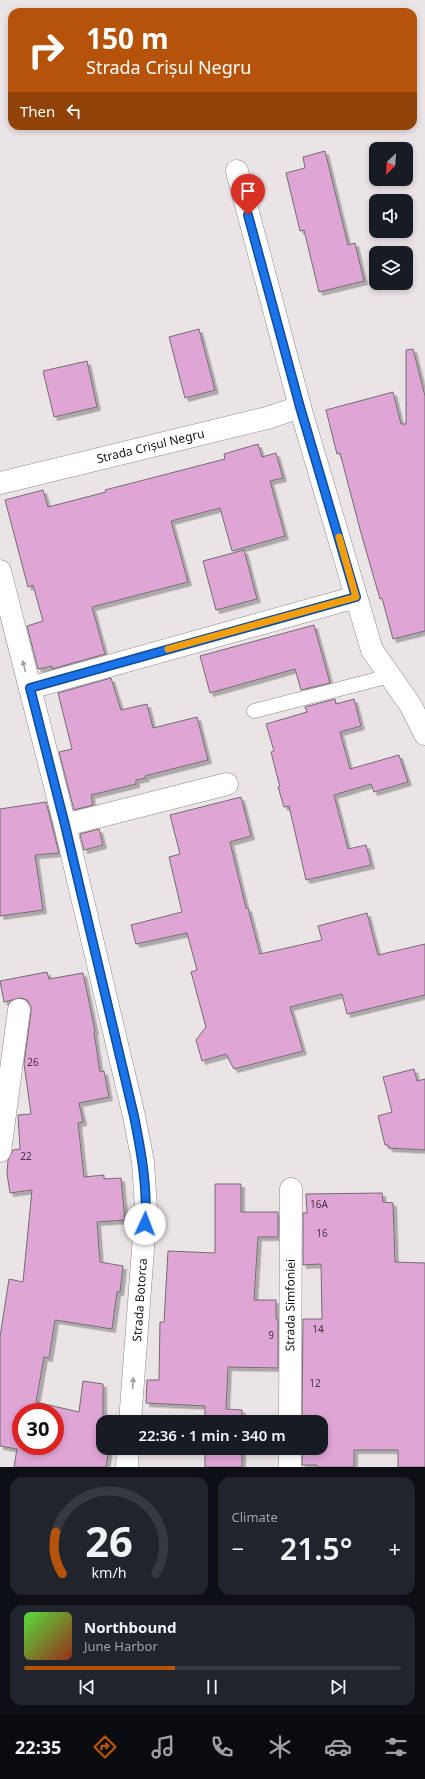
<!DOCTYPE html>
<meta charset="utf-8">
<style>
:root{--surface:#171b24;--page:#20242c;--text:#f1f3f6;--muted:#9ea1a6;--line:#363941;--accent:#b45309}
body{margin:0;font-family:"Noto Sans",sans-serif;background:var(--page);color:var(--text);height:100vh;display:flex;flex-direction:column;font-size:15px;white-space:nowrap}
*{box-sizing:border-box;margin:0}
p{font-size:13px;color:var(--muted)}
.icon{flex:none;width:22px;height:22px;fill:none;stroke:currentColor;stroke-width:2;stroke-linecap:round;stroke-linejoin:round}
.map{position:relative;height:1467px;overflow:hidden}
.sheet{display:flex;flex-direction:column;gap:10px;padding:10px;background:#0d0f14;flex:1}
.sheet>*{flex:none}
.banner{position:absolute;left:8px;top:8px;width:409px;height:122px;border-radius:12px;box-shadow:0 2px 6px #0003;background:#b45309;color:#fff;overflow:hidden}
.needle{width:26px;rotate:205deg}
.controls{position:absolute;left:369px;top:142px;display:grid;gap:8px}
.controls a{display:grid;place-items:center;width:44px;height:44px;border-radius:8px;background:var(--surface);box-shadow:0 2px 6px #0003;font-size:20px}
.speed{position:absolute;left:12px;top:1403px;display:flex;gap:8px;font-size:20px;font-weight:700;text-align:center}
.speed>*{display:grid;place-content:center;width:52px;height:52px;border-radius:50%;background:var(--surface);box-shadow:0 2px 6px #0003;line-height:1}
.speed .limit{border:6px solid #d22;background:#fff;color:#111}
.pin{position:absolute;display:grid;place-items:center;width:34px;height:34px;color:#fff;margin:-41px -17px;border-radius:50% 50% 50% 0;rotate:-45deg;box-shadow:0 0 4px #0007}
.pin .icon{rotate:45deg}
.me{position:absolute;width:44px;margin:-22px;rotate:2deg;stroke-linejoin:round;filter:drop-shadow(0 0 3px #0008)}
.turn{display:flex;align-items:center;gap:14px;height:84px;padding:0 12px;font-size:18px}
.turn .icon{width:52px;height:52px;stroke-width:2.5}
.turn b{display:block;font-size:28px;line-height:34px}
.then{display:flex;align-items:center;height:38px;padding:0 12px;background:#0003;gap:8px;font-size:15px}
.big{font-size:30px;font-weight:600;line-height:1.1}
.sheet .card{flex:1;display:flex;flex-direction:column;justify-content:center;gap:6px;min-width:0;padding:0 14px;border-radius:12px;background:var(--page)}
.sheet .dial{align-items:center;gap:0}
.dial svg{height:104px;overflow:visible;fill:none;stroke:var(--line);stroke-width:7;stroke-linecap:round;text-anchor:middle}
.dial text{fill:var(--text);stroke:none}
.song{display:flex;align-items:center;gap:12px}
.cover{width:48px;height:48px;border-radius:6px;background:linear-gradient(135deg,hsl(110 70% 55%),hsl(10 70% 35%))}
.played{height:4px;border-radius:2px;background:linear-gradient(90deg,var(--accent) 40%,var(--line) 40%)}
.keys{display:flex;justify-content:space-around;direction:ltr}
.heat{display:flex;justify-content:space-between;align-items:center;font-size:22px;direction:ltr}
.sheet .tiles{flex:1;display:grid;gap:10px;grid-template-columns:1fr 1fr}
.card:last-child{grid-column:span 2}
.trip{position:absolute;left:96px;top:1415px;width:232px;height:40px;border-radius:12px;background:var(--surface);box-shadow:0 2px 6px #0003;font-weight:600;line-height:40px;text-align:center}
.dock{display:flex;height:64px;justify-content:space-around;align-items:center;background:#090b0e;color:var(--muted)}
.dock .icon{width:28px;height:28px}
.dock .active{color:var(--accent)}
.dock b{font-size:18px;color:var(--text)}
.map>svg:first-child{display:block}
.building{fill:#dfa5d5;stroke:#726d71;fill-rule:evenodd;filter:url(#shadow)}
.lines{fill:none;stroke-linecap:round;stroke-linejoin:round}
.service-casing{stroke:#90898b;stroke-width:15}
.minor-casing{stroke:#90898b;stroke-width:23}
.service{stroke:#fff;stroke-width:14}
.minor{stroke:#fff;stroke-width:22}
.oneway{fill:#a09f9f}
.route-casing{stroke:#114b97;stroke-width:10}
.route{stroke:#1a73e8;stroke-width:7}
.slow{stroke:#f59e0b;stroke-width:7}
.labels{text-anchor:middle;stroke-width:3.5;stroke-linejoin:round;paint-order:stroke}
.number-label{font-size:10px;fill:#453541}
.street-label{font-size:12px;fill:#121010;stroke:#fff}
</style>
<div class="map">
<svg width="425" height="1467" viewBox="0 0 425 1467">
<defs>
<filter id="shadow"><feDropShadow dx="3.5" dy="3.5" stdDeviation="0" flood-color="#0004"/></filter>
</defs>
<rect width="100%" height="100%" fill="#ebe4e6"/>
<g class="building">
<polygon points="325,151 348,245 355,243 364,281 319,292 304,230 300,231 286,173 305,168 303,157"/>
<polygon points="199,329 215,390 185,398 169,337"/>
<polygon points="413,349 425,396 425,631 393,639 382,598 380,599 361,533 340,453 337,454 326,410 393,392 401,424 406,424 406,350"/>
<polygon points="87,361 97,407 54,417 43,371"/>
<polygon points="258,444 262,457 276,453 283,478 270,481 285,536 232,551 220,508 171,521 188,582 92,607 105,654 52,669 52,666 38,669 27,626 43,621 33,585 28,587 5,500 43,490 48,507 106,492 105,490 225,459 224,454"/>
<polygon points="244,550 257,599 216,610 203,561"/>
<polygon points="314,625 330,683 301,690 295,669 210,693 200,656"/>
<polygon points="111,678 121,710 147,704 153,728 197,717 208,760 145,776 146,778 136,780 136,784 91,795 93,805 74,810 59,752 72,749 58,693"/>
<polygon points="335,699 336,704 354,699 361,726 340,732 350,769 399,755 408,782 374,792 371,784 334,795 348,849 366,845 371,865 306,880 289,806 284,807 278,787 280,787 271,752 274,751 266,724 307,712 305,707"/>
<polygon points="241,797 251,836 230,842 246,908 248,908 260,954 322,940 318,926 367,913 378,955 425,944 425,995 347,1014 342,994 290,1007 303,1051 234,1069 226,1054 202,1061 196,1040 206,1027 191,972 197,970 187,933 136,944 131,925 182,912 169,857 180,854 170,815"/>
<polygon points="46,802 59,853 35,855 43,910 0,916 0,809"/>
<polygon points="99,829 103,845 84,850 80,834"/>
<path d="M 47,972 L 49,979 L 83,973 L 95,1031 L 94,1032 L 100,1072 L 104,1071 L 109,1097 L 79,1103 L 83,1122 L 78,1123 L 84,1177 L 104,1175 L 104,1179 L 121,1178 L 125,1220 L 97,1222 L 100,1262 L 123,1266 L 120,1292 L 117,1292 L 112,1329 L 55,1320 L 49,1358 L 44,1357 L 36,1402 L 79,1412 L 83,1381 L 103,1384 L 103,1448 L 109,1448 L 106,1467 L 14,1467 L 17,1449 L 0,1446 L 0,1337 L 9,1279 L 23,1282 L 32,1190 L 10,1193 L 7,1174 L 8,1160 L 13,1150 L 20,1149 L 18,1115 L 31,1114 L 24,1064 L 31,1012 L 31,1006 L 27,1000 L 20,998 L 4,1002 L 0,981 ZM 21,1412 L 55,1412 L 55,1446 L 21,1446 Z"/>
<polygon points="414,1069 417,1081 425,1079 425,1150 389,1148 388,1145 385,1145 378,1116 392,1112 383,1077"/>
<polygon points="215,1184 241,1184 241,1212 278,1212 278,1237 258,1237 254,1300 276,1300 276,1319 278,1319 278,1368 228,1367 226,1409 242,1410 242,1422 205,1422 205,1406 146,1403 147,1380 159,1380 160,1322 164,1322 168,1251 215,1253"/>
<polygon points="382,1193 383,1202 393,1203 395,1262 425,1263 425,1467 398,1467 398,1450 354,1450 354,1467 317,1467 317,1465 302,1465 302,1448 321,1448 321,1422 302,1422 303,1319 322,1319 321,1264 303,1265 303,1213 307,1213 306,1194"/>
<rect x="205" y="1448" width="37" height="19"/>
</g>
<g class="lines">
<defs>
<polyline id="service" points="254,711 390,676"/>
<g id="minor">
<polyline points="237,171 300,407 372,650 411,706 425,734"/>
<path id="s1" d="M 0,483 L 267,418 L 300,407"/>
<polyline points="0,571 65,825 134,1116 143,1162 146,1209 130,1422"/>
<polyline points="30,688 356,597"/>
<polyline points="65,825 227,784"/>
<polyline points="0,1151 19,1010"/>
<path id="s2" d="M 290,1422 L 291,1189"/>
<polyline points="127,1467 128,1448"/>
<polyline points="290,1467 290,1448"/>
</g>
</defs>
<use href="#service" class="service-casing"/>
<use href="#minor" class="minor-casing"/>
<use href="#service" class="service"/>
<use href="#minor" class="minor"/>
</g>
<defs><path id="oneway-solid" d="M-6-.8H1V-3.2L6.5 0L1 3.2V.8H-6Z"/></defs>
<g class="oneway">
<use href="#oneway-solid" transform="translate(24 666) rotate(-104)"/>
<use href="#oneway-solid" transform="translate(133 1383) rotate(-86)"/>
</g>
<g class="lines">
<defs>
<path id="route" d="M 145,1224 C 148,1188 141,1151 134,1116 L 65,825 L 30,688 L 356,597 L 300,407 L 248,215"/>
</defs>
<use href="#route" class="route-casing"/>
<use href="#route" class="route"/>
<polyline class="slow" points="168,649 356,597 339,537"/>
</g>
<g class="labels">
<g class="number-label">
<text x="33" y="1066">26</text>
<text x="26" y="1160">22</text>
<text x="319" y="1208">16A</text>
<text x="322" y="1237">16</text>
<text x="318" y="1333">14</text>
<text x="271" y="1339">9</text>
<text x="315" y="1387">12</text>
</g>
<g class="street-label">
<text dy="4" stroke="none"><textPath href="#s1" startOffset="155">Strada Crișul Negru</textPath></text>
<text transform="translate(140 1300) rotate(-86)" y="4">Strada Botorca</text>
<text dy="4" stroke="none"><textPath href="#s2" startOffset="117">Strada Simfoniei</textPath></text>
</g>
</g>
</svg>
<div class="controls">
<a><svg class="needle" viewBox="-14 -14 28 28"><path d="M0-13l5 13h-10z" fill="#e53935"/><path d="M0 13l5-13h-10z" fill="#9ea1a6"/></svg></a>
<a><svg class="icon" aria-label="sound" viewBox="0 0 24 24"><path d="M4 9h4l5-4v14l-5-4H4zM17 9q2 3 0 6"/></svg></a>
<a><svg class="icon" aria-label="layers" viewBox="0 0 24 24"><path d="M12 4l9 5-9 5-9-5zM3 14l9 5 9-5"/></svg></a>
</div>
<div class="speed"><div class="limit">30</div></div>
<div class="pin" style="left:248px;top:215px;background:#d93025"><svg class="icon" aria-label="arrive" viewBox="0 0 24 24"><path d="M6 21V4h12l-3 4 3 4H6"/></svg></div>
<svg class="me" style="left:145px;top:1224px" viewBox="-20 -20 40 40"><circle r="19" fill="#fff"/><path d="M0-13L10 11 0 6-10 11z" fill="#1a73e8"/></svg>
<div class="trip">22:36 · 1 min · 340 m</div>
<div class="banner">
<div class="turn"><svg class="icon" aria-label="right" viewBox="0 0 24 24"><path d="M7 20v-9h11M14 6l5 5-5 5"/></svg><div><b>150 m</b>Strada Crișul Negru</div></div>
<div class="then">Then<svg class="icon" aria-label="left" viewBox="0 0 24 24"><path d="M17 20v-9H6M10 6l-5 5 5 5"/></svg></div>
</div>
</div>
<section class="sheet">
<div class="tiles">
<div class="card dial"><svg viewBox="0 0 100 80">
<path d="M14 69A42 42 0 1 1 86 69"/>
<path d="M14 69A42 42 0 0 1 9 37" stroke="#b45309"/>
<text x="50" y="56" font-size="32" font-weight="700">26</text>
<text x="50" y="72" font-size="11">km/h</text>
</svg></div>
<div class="card"><p>Climate</p>
<div class="heat"><a>−</a><b class="big">21.5°</b><a>+</a></div>
</div>
<div class="card">
<div class="song"><i class="cover"></i><div><b>Northbound</b><p>June Harbor</p></div></div>
<div class="played"></div>
<div class="keys"><svg class="icon" aria-label="previous" viewBox="0 0 24 24"><path d="M18 5L8 12l10 7zM5 5v14"/></svg><svg class="icon" aria-label="pause" viewBox="0 0 24 24"><path d="M8 5v14M16 5v14"/></svg><svg class="icon" aria-label="next" viewBox="0 0 24 24"><path d="M6 5l10 7-10 7zM19 5v14"/></svg></div>
</div>
</div>
</section>
<nav class="dock">
<b>22:35</b>
<svg class="icon active" aria-label="directions" viewBox="0 0 24 24"><path d="M12 3l9 9-9 9-9-9zM9 14v-3h6M13 9l2 2-2 2"/></svg>
<svg class="icon" aria-label="music" viewBox="0 0 24 24"><path d="M9 18V5l10-2v13"/><circle cx="6" cy="18" r="3"/><circle cx="16" cy="16" r="3"/></svg>
<svg class="icon" aria-label="phone" viewBox="0 0 24 24"><path d="M5 4h4l2 5-3 2q2 4 5 5l2-3 5 2v4C11 20 4 13 5 4z"/></svg>
<svg class="icon" aria-label="climate" viewBox="0 0 24 24"><path d="M12 3v18M4 7l16 10M4 17L20 7"/></svg>
<svg class="icon" aria-label="car" viewBox="0 0 24 24"><path d="M5 17H2v-5l4-1 3-4h7l3 4 3 1v5h-3M9 17h6M6 11h13"/><circle cx="7" cy="17" r="2"/><circle cx="17" cy="17" r="2"/></svg>
<svg class="icon" aria-label="filters" viewBox="0 0 24 24"><path d="M4 7h16M4 17h16"/><circle cx="9" cy="7" r="2"/><circle cx="15" cy="17" r="2"/></svg>
</nav>
